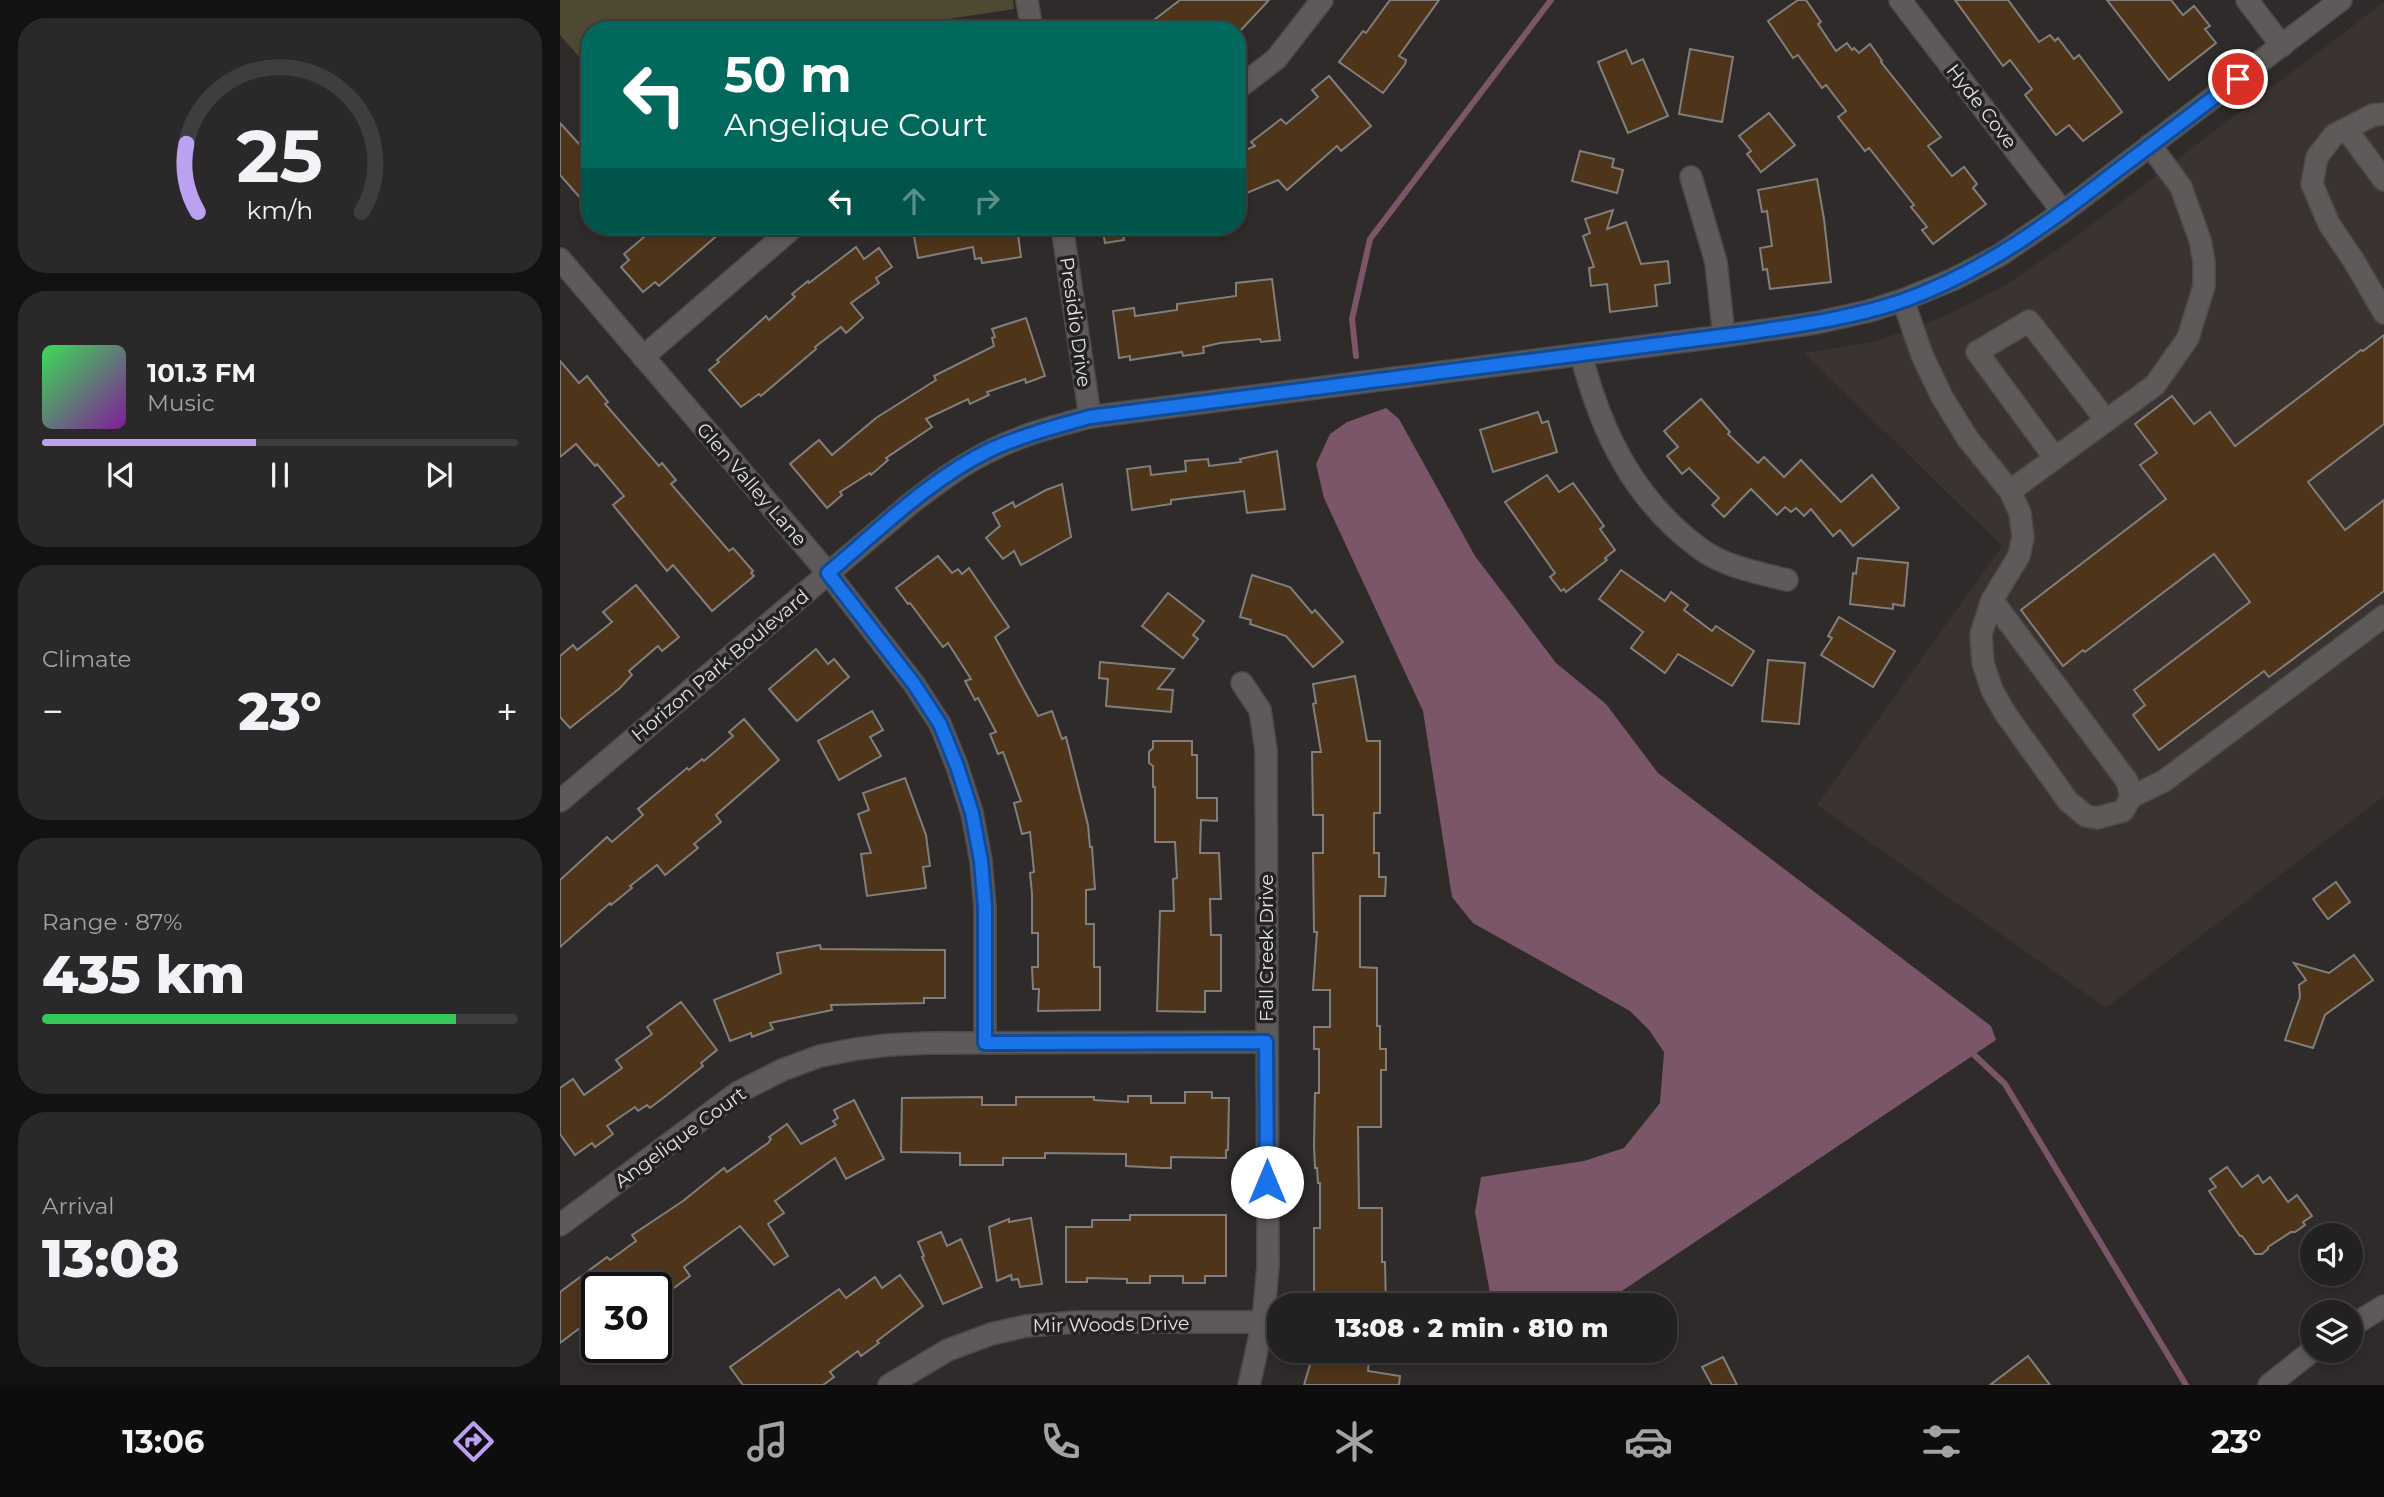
<!DOCTYPE html>
<meta charset="utf-8">
<style>
:root{--surface:#222020;--page:#2a2829;--text:#f1f3f6;--muted:#a2a3a5;--line:#3f3e3e;--accent:#bca0f2}
body{margin:0;font-family:Montserrat,sans-serif;background:var(--page);color:var(--text);height:100vh;display:flex;flex-direction:column;font-size:26px;white-space:nowrap}
*{box-sizing:border-box;margin:0}
p{font-size:23px;color:var(--muted)}
.icon{flex:none;width:38px;height:38px;fill:none;stroke:currentColor;stroke-width:2;stroke-linecap:round;stroke-linejoin:round}
.map{position:relative;flex:1;overflow:hidden}
.drawer{display:flex;flex-direction:column;gap:18px;padding:18px;background:#131212;width:560px}
.drawer>*{flex:none}
.top-card{position:absolute;left:21px;top:21px;width:665px;height:214px;border-radius:28px;box-shadow:0 4px 10px #0003,0 0 0 2px var(--line);background:#00695c;color:#fff;overflow:hidden}
.fabs{position:absolute;left:1740px;top:1223px;display:grid;gap:14px}
.fabs a{display:grid;place-items:center;width:63px;height:63px;border-radius:50%;background:var(--surface);box-shadow:0 4px 10px #0003,0 0 0 2px var(--line);font-size:35px}
.speed{position:absolute;left:21px;top:1272px;display:flex;gap:14px;font-size:35px;font-weight:700;text-align:center}
.speed>*{display:grid;place-content:center;width:91px;height:91px;border-radius:50%;background:var(--surface);box-shadow:0 4px 10px #0003,0 0 0 2px var(--line);line-height:1}
.speed .limit{border:4px solid #111;border-radius:10px;background:#fff;color:#111}
.pin{position:absolute;display:grid;place-items:center;width:60px;height:60px;color:#fff;margin:-30px;border:4px solid #fff;border-radius:50%;box-shadow:0 2px 7px #0007}
.me{position:absolute;width:77px;margin:-38px;rotate:0deg;stroke-linejoin:round;filter:drop-shadow(0 0 5px #0008)}
.turn{display:flex;align-items:center;gap:24px;height:147px;padding:0 28px;font-size:32px}
.turn .icon{width:91px;height:91px;stroke-width:2.5}
.turn b{display:block;font-size:49px;line-height:60px}
.lanes{display:flex;align-items:center;height:66px;padding:0 28px;background:#0003;justify-content:center;gap:35px;direction:ltr}
.lanes .off{opacity:.35}
.big{font-size:52px;font-weight:800;line-height:1.1}
.drawer .card{flex:1;display:flex;flex-direction:column;justify-content:center;gap:10px;min-width:0;padding:0 24px;border-radius:28px;background:var(--page)}
.drawer .dial{align-items:center;gap:0}
.dial svg{height:182px;overflow:visible;fill:none;stroke:var(--line);stroke-width:7;stroke-linecap:round;text-anchor:middle}
.dial text{fill:var(--text);stroke:none}
.song{display:flex;align-items:center;gap:21px}
.cover{width:84px;height:84px;border-radius:10px;background:linear-gradient(135deg,hsl(130 70% 55%),hsl(290 70% 35%))}
.played{height:7px;border-radius:4px;background:linear-gradient(90deg,var(--accent) 45%,var(--line) 45%)}
.keys{display:flex;justify-content:space-around;direction:ltr}
.heat{display:flex;justify-content:space-between;align-items:center;font-size:38px;direction:ltr}
.charge{height:10px;border-radius:5px;background:linear-gradient(90deg,#34c759 87%,var(--line) 0)}
.trip{position:absolute;left:707px;top:1293px;width:410px;height:70px;border-radius:28px;background:var(--surface);box-shadow:0 4px 10px #0003,0 0 0 2px var(--line);font-weight:800;line-height:70px;text-align:center}
.dock{display:flex;height:112px;justify-content:space-around;align-items:center;background:#0e0d0d;color:var(--muted)}
.dock .icon{width:49px;height:49px}
.dock .current{color:var(--accent)}
.dock b{font-size:32px;color:var(--text)}
main{display:flex;flex:1;min-height:0}
.map>svg:first-child{display:block}
.built{fill:#3b3330}
.green{fill:#4f4933}
.water{fill:#7b5668}
.lines{fill:none;stroke-linecap:round;stroke-linejoin:round}
.stream{stroke:#7b5668;stroke-width:6}
.building{fill:#4e351a;stroke:#817f7d;stroke-width:2}
.minor-casing{stroke:#4b4a49;stroke-width:24}
.minor{stroke:#5d5a59;stroke-width:21}
.route-casing{stroke:#114b97;stroke-width:18}
.route{stroke:#1a73e8;stroke-width:12}
.labels{text-anchor:middle;stroke-width:7;stroke-linejoin:round;paint-order:stroke}
.street-label{font-size:19px;fill:#e3e2e1;stroke:#242221}
</style>
<main>
<section class="drawer">
<div class="card dial"><svg viewBox="0 0 100 80">
<path d="M14 69A42 42 0 1 1 86 69"/>
<path d="M14 69A42 42 0 0 1 9 39" stroke="#bca0f2"/>
<text x="50" y="56" font-size="32" font-weight="700">25</text>
<text x="50" y="72" font-size="11">km/h</text>
</svg></div>
<div class="card">
<div class="song"><i class="cover"></i><div><b>101.3 FM</b><p>Music</p></div></div>
<div class="played"></div>
<div class="keys"><svg class="icon" aria-label="previous" viewBox="0 0 24 24"><path d="M18 5L8 12l10 7zM5 5v14"/></svg><svg class="icon" aria-label="pause" viewBox="0 0 24 24"><path d="M8 5v14M16 5v14"/></svg><svg class="icon" aria-label="next" viewBox="0 0 24 24"><path d="M6 5l10 7-10 7zM19 5v14"/></svg></div>
</div>
<div class="card"><p>Climate</p>
<div class="heat"><a>−</a><b class="big">23°</b><a>+</a></div>
</div>
<div class="card"><p>Range · 87%</p><b class="big">435 km</b><div class="charge"></div></div>
<div class="card"><p>Arrival</p><b class="big">13:08</b></div>
</section>
<div class="map">
<svg width="1824" height="1385" viewBox="0 0 1824 1385">
<rect width="100%" height="100%" fill="#2e2b2a"/>
<polygon class="built" points="1824,2 1824,796 1546,1008 1257,805 1442,546 1244,353 1313,342 1383,317 1446,285 1518,235"/>
<polygon class="green" points="0,0 453,0 454,9 316,30 30,30 30,69 0,35"/>
<polygon class="water" points="826,408 839,419 915,556 996,663 1046,704 1098,773 1431,1026 1436,1040 1041,1305 939,1305 930,1293 915,1212 921,1177 1024,1161 1064,1148 1100,1103 1104,1052 1089,1030 1070,1011 913,923 892,897 863,711 764,498 756,464 770,434 787,422"/>
<g class="lines">
<g class="stream">
<polyline points="796,356 792,319 810,239 991,0"/>
<polyline points="1410,1051 1445,1084 1626,1385"/>
</g>
</g>
<g class="building">
<polygon points="620,0 709,0 681,30 581,30"/>
<polygon points="830,0 879,0 839,56 846,60 845,64 823,93 779,62 803,31 806,33"/>
<polygon points="1238,0 1246,0 1261,22 1258,24 1276,51 1287,43 1292,50 1294,48 1299,53 1310,44 1322,61 1321,62 1381,137 1368,146 1392,176 1404,167 1417,184 1413,188 1426,204 1373,244 1362,230 1367,227 1351,207 1354,205 1309,148 1305,151 1278,117 1286,111 1266,85 1262,88 1238,55 1233,58 1208,21"/>
<polygon points="1395,0 1448,0 1479,42 1490,35 1495,41 1498,38 1514,59 1519,55 1562,112 1523,141 1509,125 1496,135 1465,95 1472,89 1450,60 1443,66"/>
<polygon points="1547,0 1611,0 1623,15 1634,6 1650,26 1645,29 1656,43 1609,80"/>
<polygon points="1130,49 1173,57 1162,122 1119,114"/>
<polygon points="1066,50 1072,64 1083,59 1108,116 1068,133 1038,62"/>
<polygon points="769,76 811,126 781,151 777,146 727,190 718,180 677,197 677,154 695,146 691,142 721,119 726,124 758,97 752,90"/>
<polygon points="1209,113 1235,145 1201,172 1187,154 1191,151 1179,136"/>
<polygon points="0,123 30,156 30,209 0,175"/>
<polygon points="1020,151 1054,159 1052,167 1063,170 1057,193 1012,181"/>
<polygon points="1257,179 1264,219 1271,282 1210,289 1207,269 1203,270 1200,248 1212,246 1207,211 1202,212 1198,190"/>
<polygon points="1053,210 1047,229 1066,222 1081,264 1108,261 1110,283 1095,285 1097,306 1050,312 1047,284 1031,286 1029,268 1034,267 1023,236 1030,233 1025,219"/>
<polygon points="97,226 168,226 99,286 95,282 83,292 61,267 69,260 64,254"/>
<polygon points="352,226 457,226 461,257 422,263 421,258 415,259 413,247 358,258"/>
<polygon points="542,226 562,226 564,240 545,243"/>
<polygon points="296,247 304,259 319,248 332,267 316,278 319,283 291,303 303,318 286,333 281,327 255,347 256,349 201,396 199,394 181,407 149,370 159,362 157,360 206,316 209,320 235,297 232,294 248,281 249,283"/>
<polygon points="712,279 720,340 701,342 700,339 660,343 643,347 644,353 623,356 622,352 570,360 570,356 559,358 553,311 574,308 575,316 617,310 617,304 676,296 676,283"/>
<polygon points="466,318 485,376 466,383 465,379 427,392 429,395 410,404 408,399 366,419 372,427 326,458 328,460 311,475 310,473 280,492 282,495 267,508 230,464 259,440 272,455 316,418 376,380 374,376 434,346 432,338 435,337 432,329"/>
<polygon points="1824,335 1824,424 1748,482 1785,530 1824,500 1824,591 1709,677 1704,671 1599,750 1573,715 1585,705 1574,690 1690,602 1654,554 1525,652 1523,650 1503,666 1461,610 1606,499 1580,465 1597,453 1575,424 1612,396 1634,424 1650,412 1675,446 1801,350 1803,351"/>
<polygon points="0,361 19,383 27,376 48,402 45,404 99,466 102,463 116,480 111,484 169,551 173,548 193,571 191,573 194,576 152,611 113,565 107,571 53,505 64,496 37,464 35,466 16,444 0,457"/>
<polygon points="1141,399 1170,432 1168,434 1198,463 1204,457 1224,477 1241,460 1281,502 1312,475 1339,508 1293,546 1280,530 1273,536 1251,509 1244,516 1236,508 1231,512 1225,507 1217,515 1191,489 1164,517 1152,505 1159,498 1129,468 1122,474 1107,456 1118,447 1104,431"/>
<polygon points="978,412 982,423 988,421 997,452 933,472 920,430"/>
<polygon points="717,451 725,509 687,513 684,491 611,500 611,504 572,510 567,469 590,466 591,475 626,471 625,461 648,459 649,466 681,462 680,459"/>
<polygon points="987,475 999,492 1013,483 1044,526 1040,529 1055,550 1045,558 1047,560 1006,592 1004,589 1001,591 990,577 995,573 945,502"/>
<polygon points="502,484 511,537 461,565 454,551 443,559 426,538 440,526 433,513 453,502 455,507 486,490"/>
<polygon points="378,556 392,573 398,569 402,574 409,568 449,627 435,637 478,716 492,711 502,739 506,737 528,825 530,847 532,847 535,889 526,890 526,924 534,924 534,967 540,967 540,1010 478,1011 479,989 473,989 472,967 478,967 478,933 472,933 472,894 470,873 474,872 470,832 462,834 454,803 461,801 443,752 438,754 430,734 436,732 418,698 415,700 405,681 411,679 388,643 383,647 350,603 348,604 336,588"/>
<polygon points="1298,558 1348,563 1344,606 1333,604 1333,609 1290,604 1293,573 1296,574"/>
<polygon points="1061,570 1105,601 1111,592 1128,605 1124,610 1152,631 1156,626 1194,651 1172,686 1118,654 1105,673 1071,648 1083,632 1039,599"/>
<polygon points="692,575 730,587 752,613 755,610 783,642 753,667 726,636 690,624 691,620 680,617"/>
<polygon points="76,585 119,637 102,651 98,646 69,671 72,675 60,688 10,728 0,717 0,656 13,645 17,650 52,622 43,612"/>
<polygon points="608,593 644,621 633,635 638,639 623,658 582,626"/>
<polygon points="1279,617 1335,651 1313,687 1261,655 1272,638 1268,636"/>
<polygon points="256,649 268,664 274,659 289,677 237,721 209,689"/>
<polygon points="1208,660 1245,663 1239,724 1202,721"/>
<polygon points="540,662 614,669 598,689 613,690 611,712 546,706 548,679 539,678"/>
<polygon points="795,676 807,741 820,741 820,813 814,813 814,853 819,853 819,877 826,877 825,896 800,896 800,967 817,968 817,1026 820,1026 820,1049 826,1049 826,1070 821,1070 821,1127 798,1127 799,1208 822,1208 822,1262 825,1262 826,1306 768,1306 768,1294 754,1294 754,1228 760,1228 760,1183 758,1183 757,1168 755,1168 754,1146 755,1093 759,1093 759,1049 754,1049 754,1027 770,1027 770,990 753,990 757,932 754,932 753,853 763,853 763,815 753,815 752,752 761,752 753,704 756,703 753,684"/>
<polygon points="312,711 323,730 310,737 321,756 279,780 258,741"/>
<polygon points="184,719 219,760 156,815 161,822 134,844 138,848 105,875 97,865 70,886 72,888 51,905 50,903 0,947 0,880 47,837 52,842 83,815 78,809 127,768 129,770 142,759 144,761 173,736 169,732"/>
<polygon points="593,741 632,741 632,755 637,755 637,798 657,798 657,821 641,820 640,853 659,853 661,899 650,899 651,935 661,935 661,991 645,991 645,1012 597,1011 600,911 614,911 613,879 617,878 615,842 595,842 595,787 593,787 593,766 589,763 589,752 593,748"/>
<polygon points="345,778 366,835 370,866 363,867 366,888 307,896 301,854 311,853 298,814 309,810 303,793"/>
<polygon points="1776,882 1790,902 1768,919 1753,899"/>
<polygon points="260,945 261,949 385,950 385,998 364,998 364,1003 271,1005 272,1010 210,1023 213,1029 192,1037 191,1033 170,1041 154,1000 221,973 217,953"/>
<polygon points="1794,955 1813,980 1765,1015 1753,1048 1725,1040 1740,997 1739,985 1746,980 1734,963 1769,973"/>
<polygon points="121,1002 157,1050 141,1063 143,1066 107,1095 90,1108 87,1105 78,1111 75,1107 47,1126 53,1134 35,1147 32,1143 15,1155 0,1134 0,1088 13,1079 24,1095 62,1068 56,1060 92,1034 87,1027"/>
<polygon points="625,1092 652,1092 652,1098 669,1098 668,1150 666,1150 666,1158 611,1157 611,1168 603,1168 566,1166 566,1154 485,1153 485,1158 443,1158 443,1165 400,1165 400,1153 341,1152 342,1098 422,1097 422,1105 456,1105 456,1097 534,1097 534,1100 568,1102 568,1096 591,1096 591,1103 625,1103"/>
<polygon points="294,1100 324,1159 286,1179 275,1158 215,1201 224,1213 208,1224 228,1256 214,1265 180,1226 124,1267 130,1276 96,1301 96,1288 37,1288 37,1315 0,1343 0,1292 47,1257 50,1260 76,1241 72,1235 123,1201 164,1168 167,1172 208,1143 211,1139 209,1137 227,1124 241,1144 276,1125 273,1121 278,1118 274,1110"/>
<polygon points="1667,1167 1682,1187 1698,1175 1703,1183 1710,1177 1728,1202 1737,1195 1752,1216 1743,1222 1745,1225 1735,1232 1731,1232 1708,1247 1708,1249 1702,1254 1695,1254 1682,1236 1680,1236 1649,1191 1656,1187 1650,1179"/>
<polygon points="570,1215 666,1215 666,1276 645,1276 645,1283 623,1283 623,1276 590,1276 590,1283 567,1283 567,1279 527,1278 527,1282 506,1282 506,1227 532,1227 532,1220 570,1220"/>
<polygon points="471,1218 482,1284 460,1287 458,1279 452,1280 451,1275 437,1281 429,1227 449,1219 449,1222"/>
<polygon points="381,1232 387,1246 401,1239 422,1287 383,1304 362,1257 364,1256 358,1242"/>
<polygon points="340,1275 363,1306 317,1341 319,1343 301,1356 298,1351 270,1372 274,1377 263,1385 183,1385 170,1367 279,1289 286,1298 315,1277 322,1288"/>
<polygon points="754,1351 810,1351 808,1371 840,1376 839,1385 744,1385"/>
<polygon points="1468,1356 1490,1385 1430,1385"/>
<polygon points="1163,1357 1177,1385 1152,1385 1142,1367"/>
</g>
<g class="lines">
<defs>
<g id="minor">
<polyline points="467,0 472,30"/>
<polyline points="1340,0 1503,212"/>
<polyline points="1687,0 1722,46"/>
<polyline points="677,89 716,59 762,0"/>
<polyline points="1824,114 1813,115 1774,135 1757,157 1752,184 1769,224 1794,261 1824,313"/>
<polyline points="1786,129 1824,180"/>
<polyline points="1131,177 1156,262 1164,336"/>
<polyline points="502,226 530,417"/>
<polyline points="0,259 268,573 354,684 380,724 397,766 412,813 421,861 425,907 425,1043"/>
<polyline points="1343,300 1362,355 1382,397 1408,439 1450,491 1460,513 1463,537 1459,556 1432,600 1421,634 1423,663 1432,690 1445,713 1508,801 1526,816 1537,818 1563,811 1571,797 1567,781 1432,600"/>
<path d="M 1021,354 C 1041,432 1074,501 1142,550 C 1166,567 1199,573 1227,580"/>
<polyline points="83,357 235,226"/>
<polyline points="1495,458 1417,352 1469,321 1546,420"/>
<polyline points="1450,491 1595,385 1628,338 1644,286 1644,262 1640,240 1621,187 1590,145"/>
<polyline points="682,683 700,710 706,750 708,1266 703,1322 689,1385"/>
<polyline points="1571,797 1604,781 1824,616"/>
<path d="M 0,801 L 350,504 C 376,484 402,464 432,450 C 463,434 496,426 530,417 L 1164,336 L 1255,323 L 1309,311 L 1343,300 L 1394,279 L 1440,255 L 1503,212 L 1781,0"/>
<polyline points="0,1225 177,1093 222,1070 260,1056 296,1049 328,1045 369,1043 706,1042"/>
<polyline points="1790,1327 1824,1306"/>
<polyline points="329,1385 388,1350 431,1334 466,1326 517,1322 703,1322"/>
<polyline points="1709,1385 1752,1351"/>
</g>
</defs>
<use href="#minor" class="minor-casing"/>
<use href="#minor" class="minor"/>
</g>
<g class="lines">
<defs>
<path id="route" d="M 707,1182 L 706,1042 L 425,1043 L 425,907 L 421,861 L 412,813 L 397,766 L 380,724 L 354,684 L 268,573 C 320,529 371,478 432,449 C 464,435 497,426 530,417 L 1186,333 C 1239,325 1292,318 1342,301 C 1424,272 1492,221 1559,169 C 1599,139 1639,109 1678,79"/>
</defs>
<use href="#route" class="route-casing"/>
<use href="#route" class="route"/>
</g>
<g class="labels">
<g class="street-label">
<text transform="translate(1422 106) rotate(52)" y="7">Hyde Cove</text>
<text transform="translate(516 322) rotate(82)" y="7">Presidio Drive</text>
<text transform="translate(192 484) rotate(49)" y="7">Glen Valley Lane</text>
<text transform="translate(160 665) rotate(-40)" y="7">Horizon Park Boulevard</text>
<text transform="translate(706 948) rotate(-90)" y="7">Fall Creek Drive</text>
<text transform="translate(120 1137) rotate(-36)" y="7">Angelique Court</text>
<text transform="translate(551 1324) rotate(-1)" y="7">Mir Woods Drive</text>
</g>
</g>
</svg>
<div class="fabs">
<a><svg class="icon" aria-label="sound" viewBox="0 0 24 24"><path d="M4 9h4l5-4v14l-5-4H4zM17 9q2 3 0 6"/></svg></a>
<a><svg class="icon" aria-label="layers" viewBox="0 0 24 24"><path d="M12 4l9 5-9 5-9-5zM3 14l9 5 9-5"/></svg></a>
</div>
<div class="speed"><div class="limit">30</div></div>
<div class="pin" style="left:1678px;top:79px;background:#d93025"><svg class="icon" aria-label="arrive" viewBox="0 0 24 24"><path d="M6 21V4h12l-3 4 3 4H6"/></svg></div>
<svg class="me" style="left:707px;top:1182px" viewBox="-20 -20 40 40"><circle r="19" fill="#fff"/><path d="M0-13L10 11 0 6-10 11z" fill="#1a73e8"/></svg>
<div class="trip">13:08 · 2 min · 810 m</div>
<div class="top-card">
<div class="turn"><svg class="icon" aria-label="left" viewBox="0 0 24 24"><path d="M17 20v-9H6M10 6l-5 5 5 5"/></svg><div><b>50 m</b>Angelique Court</div></div>
<div class="lanes"><svg class="icon" aria-label="left" viewBox="0 0 24 24"><path d="M17 20v-9H6M10 6l-5 5 5 5"/></svg><svg class="icon off" aria-label="ahead" viewBox="0 0 24 24"><path d="M12 20V5M6 11l6-6 6 6"/></svg><svg class="icon off" aria-label="right" viewBox="0 0 24 24"><path d="M7 20v-9h11M14 6l5 5-5 5"/></svg></div>
</div>
</div>
</main>
<nav class="dock">
<b>13:06</b>
<svg class="icon current" aria-label="directions" viewBox="0 0 24 24"><path d="M12 3l9 9-9 9-9-9zM9 14v-3h6M13 9l2 2-2 2"/></svg>
<svg class="icon" aria-label="music" viewBox="0 0 24 24"><path d="M9 18V5l10-2v13"/><circle cx="6" cy="18" r="3"/><circle cx="16" cy="16" r="3"/></svg>
<svg class="icon" aria-label="phone" viewBox="0 0 24 24"><path d="M5 4h4l2 5-3 2q2 4 5 5l2-3 5 2v4C11 20 4 13 5 4z"/></svg>
<svg class="icon" aria-label="climate" viewBox="0 0 24 24"><path d="M12 3v18M4 7l16 10M4 17L20 7"/></svg>
<svg class="icon" aria-label="car" viewBox="0 0 24 24"><path d="M5 17H2v-5l4-1 3-4h7l3 4 3 1v5h-3M9 17h6M6 11h13"/><circle cx="7" cy="17" r="2"/><circle cx="17" cy="17" r="2"/></svg>
<svg class="icon" aria-label="filters" viewBox="0 0 24 24"><path d="M4 7h16M4 17h16"/><circle cx="9" cy="7" r="2"/><circle cx="15" cy="17" r="2"/></svg>
<b>23°</b>
</nav>
